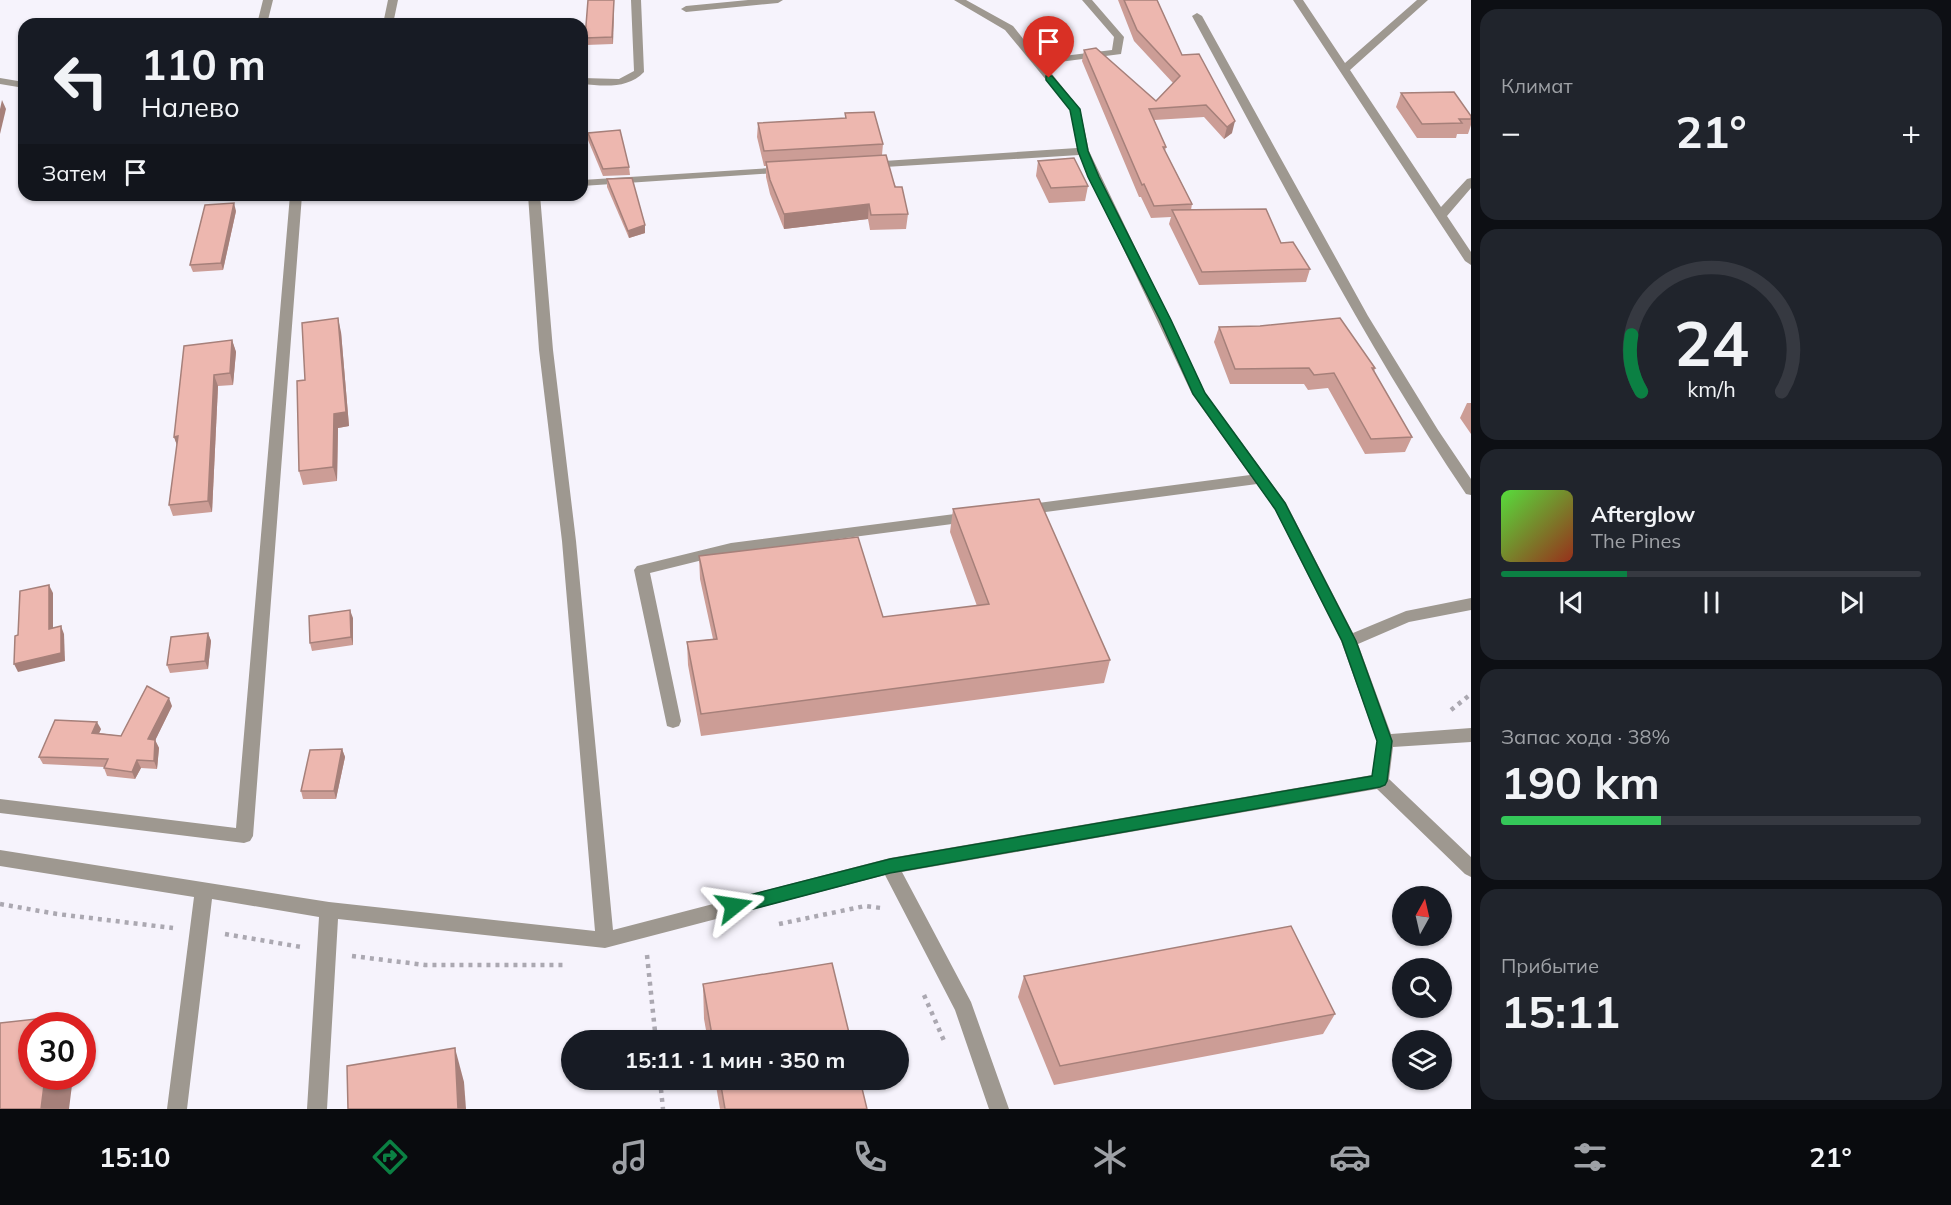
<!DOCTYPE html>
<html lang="ru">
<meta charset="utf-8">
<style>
:root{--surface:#171b24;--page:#20242c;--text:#f1f3f6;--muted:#9ea1a6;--line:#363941;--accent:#0b8043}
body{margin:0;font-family:Mulish,sans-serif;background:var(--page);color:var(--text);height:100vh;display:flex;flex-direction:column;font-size:22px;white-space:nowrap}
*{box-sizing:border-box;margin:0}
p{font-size:20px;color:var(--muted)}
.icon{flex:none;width:33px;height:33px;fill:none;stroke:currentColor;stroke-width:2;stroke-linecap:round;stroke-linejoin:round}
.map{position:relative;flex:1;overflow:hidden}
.panel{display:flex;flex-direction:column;gap:9px;padding:9px;background:#0d0f14;width:480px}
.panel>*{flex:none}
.top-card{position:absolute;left:18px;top:18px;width:570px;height:183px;border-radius:18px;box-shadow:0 2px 4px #0004;background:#171b24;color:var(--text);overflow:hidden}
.needle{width:39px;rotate:8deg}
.tools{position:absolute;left:1392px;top:886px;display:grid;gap:12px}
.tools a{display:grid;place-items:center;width:60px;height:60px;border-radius:50%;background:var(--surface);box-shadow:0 2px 4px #0004;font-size:30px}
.speed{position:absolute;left:18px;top:1012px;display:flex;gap:12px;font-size:30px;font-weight:700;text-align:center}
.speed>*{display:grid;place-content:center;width:78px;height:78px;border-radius:50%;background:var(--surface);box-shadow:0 2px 4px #0004;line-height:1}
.speed .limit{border:9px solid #d22;background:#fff;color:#111}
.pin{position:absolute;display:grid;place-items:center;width:51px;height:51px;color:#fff;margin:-62px -26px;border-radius:50% 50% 50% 0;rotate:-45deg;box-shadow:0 0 6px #0007}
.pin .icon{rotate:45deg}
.me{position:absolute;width:66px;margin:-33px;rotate:75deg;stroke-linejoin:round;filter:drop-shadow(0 0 4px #0008)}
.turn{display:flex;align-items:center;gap:21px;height:126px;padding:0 24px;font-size:27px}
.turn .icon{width:78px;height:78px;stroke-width:2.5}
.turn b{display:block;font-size:42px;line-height:51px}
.then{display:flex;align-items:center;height:57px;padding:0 24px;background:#0003;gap:12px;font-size:22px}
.big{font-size:45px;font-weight:700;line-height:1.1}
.panel .widget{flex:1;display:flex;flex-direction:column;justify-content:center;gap:9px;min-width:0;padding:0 21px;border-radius:18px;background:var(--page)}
.panel .dial{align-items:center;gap:0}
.dial svg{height:156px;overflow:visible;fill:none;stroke:var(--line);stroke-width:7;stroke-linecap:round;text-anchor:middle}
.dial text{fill:var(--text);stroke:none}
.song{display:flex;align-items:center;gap:18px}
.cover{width:72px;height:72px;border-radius:9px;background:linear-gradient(135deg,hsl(110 70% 55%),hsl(10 70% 35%))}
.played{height:6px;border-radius:3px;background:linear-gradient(90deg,var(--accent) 30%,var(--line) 30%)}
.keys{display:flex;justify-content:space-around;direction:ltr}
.heat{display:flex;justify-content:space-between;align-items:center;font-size:33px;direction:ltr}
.charge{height:9px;border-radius:4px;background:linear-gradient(90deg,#34c759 38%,var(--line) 0)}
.trip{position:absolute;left:561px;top:1030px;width:348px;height:60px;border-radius:30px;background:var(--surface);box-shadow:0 2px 4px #0004;font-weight:700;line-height:60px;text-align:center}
.menu{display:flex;height:96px;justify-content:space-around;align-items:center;background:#090b0e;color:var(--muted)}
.menu .icon{width:42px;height:42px}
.menu .on{color:var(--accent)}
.menu b{font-size:27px;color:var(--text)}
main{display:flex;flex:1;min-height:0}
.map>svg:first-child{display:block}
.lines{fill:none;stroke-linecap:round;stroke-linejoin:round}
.path{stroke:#aba8b1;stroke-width:4.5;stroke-dasharray:4 5;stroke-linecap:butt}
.minor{fill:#9e9890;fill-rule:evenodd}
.wall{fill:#cc9d96}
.shaded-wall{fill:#a6807a}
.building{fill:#edb7af;stroke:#a6807a;stroke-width:1.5}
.route{fill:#0b8043;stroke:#07532c;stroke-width:1.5}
</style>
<main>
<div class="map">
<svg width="1471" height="1109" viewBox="0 0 1471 1109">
<rect width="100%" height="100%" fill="#f6f3fc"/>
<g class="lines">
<g class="path">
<polyline points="1451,710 1471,694"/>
<polyline points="0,904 57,914 173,928"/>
<polyline points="779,924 865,906 881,908"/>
<polyline points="225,934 301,947"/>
<polyline points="647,955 656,1041"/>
<polyline points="352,956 425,965 566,965"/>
<polyline points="924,995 945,1043"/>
<polyline points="660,1080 663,1109"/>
</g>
<g class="minor">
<polygon points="263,0 273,0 267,24 257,24"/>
<polygon points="388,0 398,0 393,24 383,24"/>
<path d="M 631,0 L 641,0 L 644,72 C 628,89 604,86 582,84 L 582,78 L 619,79 L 634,71 Z"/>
<polygon points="748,0 783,0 778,3 686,12 681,9 686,6"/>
<polygon points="954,0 966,0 1013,26 1039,59 1112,50 1114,37 1082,0 1092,0 1124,37 1121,54 1044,64 1080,109 1089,151 1205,393 1286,503 1353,633 1406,611 1471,598 1471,610 1409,622 1358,644 1391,734 1471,728 1471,742 1393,747 1389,779 1471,857 1471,877 1465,874 1377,789 902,872 971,1002 1009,1109 989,1109 955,1010 885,875 605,948 338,919 327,1109 307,1109 319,917 212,899 187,1109 167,1109 194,897 0,866 0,850 329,902 595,931 562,541 539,350 528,195 540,195 553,350 576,541 613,930 890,858 1372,775 1377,741 1341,641 1275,509 1257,484 1023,515 1016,510 1023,505 1250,475 1192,394 1079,155 869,168 863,165 869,162 1077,148 1070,109 1005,30"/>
<polygon points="1293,0 1303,0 1345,63 1417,0 1428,0 1350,70 1441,207 1467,179 1471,178 1471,188 1447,216 1471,252 1471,265 1465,261"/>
<path d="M 1197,13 L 1202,16 L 1368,316 L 1438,430 L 1471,479 L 1471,495 L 1466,494 C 1363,341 1280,178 1192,16 Z"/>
<polygon points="0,78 24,82 24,88 0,84"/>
<polygon points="786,167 790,168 790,172 582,186 582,180"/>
<polygon points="290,195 302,195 253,836 250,841 244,843 0,813 0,799 236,828"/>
<polygon points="970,512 977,517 975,521 731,553 650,573 681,721 679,726 673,728 667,726 634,570 637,566 731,543"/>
</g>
</g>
<g class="wall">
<polygon points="614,0 613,44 586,45 585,38"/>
<polygon points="1118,0 1157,0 1182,55 1232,133 1224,139 1204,117 1154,120 1166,147 1165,151 1192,204 1191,210 1281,243 1310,269 1306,282 1199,285 1169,224 1171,217 1151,218 1141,197 1139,197 1082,61 1084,50 1156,101 1173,83 1134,41"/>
<polygon points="1401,93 1471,116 1471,125 1468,134 1457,134 1456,138 1417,138 1396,107"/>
<polygon points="845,113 883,144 882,155 908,214 906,229 870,230 868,219 784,229 770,194 766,177 766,166 764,166 757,137 758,123 845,118"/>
<polygon points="588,133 629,167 630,175 603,176 588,140"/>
<polygon points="1038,161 1088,186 1085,201 1049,203 1036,176"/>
<polygon points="607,179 645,225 645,233 629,238 607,187"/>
<polygon points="236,211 223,270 193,272 190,265"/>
<polygon points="1219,327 1375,368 1374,372 1412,437 1405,452 1365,454 1328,388 1308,390 1304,384 1230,384 1214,342"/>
<polygon points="341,332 349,426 338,428 337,481 303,485 299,471 305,380"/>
<polygon points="232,340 236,352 233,385 218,386 212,512 173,516 169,505 177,445 174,437"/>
<polygon points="1467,403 1471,403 1471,434 1460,418"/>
<polygon points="953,509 1110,660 1104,683 701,736 688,665 687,642 713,639 700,579 699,556 883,617 977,606 950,532"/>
<polygon points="353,618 353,645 312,651 310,643"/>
<polygon points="208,633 211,641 208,669 170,673 167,665"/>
<polygon points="172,706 155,740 159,748 157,769 141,768 135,779 107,776 104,768 104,767 43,764 39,757 101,729 99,733 121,736"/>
<polygon points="342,749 345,757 336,799 303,799 301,791"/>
<polygon points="1024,976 1335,1014 1323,1034 1054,1085 1018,997"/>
<polygon points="703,984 851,1041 708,1041 704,1019"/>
<polygon points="715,1080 860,1080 867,1109 720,1109"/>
</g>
<g class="shaded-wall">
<polygon points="614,0 613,44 612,37"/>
<polygon points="2,100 6,109 0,134 0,109"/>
<polygon points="1235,121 1232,133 1224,139 1227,127"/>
<polygon points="234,203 236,211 223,270 221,263"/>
<polygon points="869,204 868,219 784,229 784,214"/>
<polygon points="645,225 645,233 629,238 628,231"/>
<polygon points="338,318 341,332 349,426 338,428 337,481 333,467 334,414"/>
<polygon points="232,340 236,352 233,385 230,373"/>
<polygon points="214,375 218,386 212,512 208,501"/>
<polygon points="178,436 178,448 174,437"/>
<polygon points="49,585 53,593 53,637 49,629"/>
<polygon points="350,610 353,618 353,645 351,637"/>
<polygon points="61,626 64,634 65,661 18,672 14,664"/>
<polygon points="208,633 211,641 208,669 205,661"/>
<polygon points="169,698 172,706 152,747 148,739"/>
<polygon points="97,722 101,729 96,740 92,733"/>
<polygon points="155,740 159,748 157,769 154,761"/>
<polygon points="342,749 345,757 336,799 334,791"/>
<polygon points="137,760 141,768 135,779 132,772"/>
<polygon points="54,1017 60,1026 53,1026"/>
<polygon points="455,1048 464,1082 466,1109 458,1109"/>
<polygon points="45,1077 73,1077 69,1109 41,1109"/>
</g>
<g class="building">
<polygon points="588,0 614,0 612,37 585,38"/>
<polygon points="1124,0 1157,0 1182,55 1199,54 1235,121 1227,127 1206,105 1149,109 1166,147 1163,147 1192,204 1154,206 1144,184 1142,185 1084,50 1096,48 1156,101 1180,76 1137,30"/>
<polygon points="1454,92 1471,116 1471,119 1459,119 1462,123 1422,124 1401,93"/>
<polygon points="874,112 883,144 764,151 758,123 846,118 845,113"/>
<polygon points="620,130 629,167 603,169 588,133"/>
<polygon points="886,155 895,187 902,187 908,214 871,215 869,204 784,214 770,180 766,162"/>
<polygon points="1074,158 1088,186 1051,188 1038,161"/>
<polygon points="632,178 645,225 628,231 607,179"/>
<polygon points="234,203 221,263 190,265 205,205"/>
<polygon points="1266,209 1281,243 1293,242 1310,269 1202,272 1172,210"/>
<polygon points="338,318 346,412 334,414 333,467 299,471 297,381 305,380 302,323"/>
<polygon points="1340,318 1375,368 1372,368 1412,437 1371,439 1334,373 1314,375 1309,368 1235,369 1219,327 1260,326"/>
<polygon points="232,340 230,373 214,375 208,501 169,505 178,436 174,437 184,346"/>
<polygon points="1039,499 1110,660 701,714 687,642 717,639 699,556 858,537 883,617 989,604 953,509"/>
<polygon points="49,585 49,629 61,626 61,653 14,664 15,636 18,635 20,591"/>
<polygon points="350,610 351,637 310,643 309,616"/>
<polygon points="208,633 205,661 167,665 171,637"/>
<polygon points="147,686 169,698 148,739 155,740 154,761 137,760 132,772 104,768 108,759 39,757 55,720 97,722 92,733 121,736"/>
<polygon points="342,749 334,791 301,791 310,750"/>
<polygon points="1291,926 1335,1014 1060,1066 1024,976"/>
<polygon points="832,963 851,1041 713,1041 703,984"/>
<polygon points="54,1017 53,1026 32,1026 32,1077 45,1077 41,1109 0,1109 0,1023"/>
<polygon points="455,1048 458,1109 348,1109 347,1066"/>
<polygon points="720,1080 860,1080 867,1109 725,1109"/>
</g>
<polygon class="route" points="1046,76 1052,76 1080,109 1088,151 1099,177 1171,320 1205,393 1285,503 1356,641 1392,741 1387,781 1385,785 1380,787 890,873 734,914 728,911 725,906 728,901 734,899 890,859 1372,776 1377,741 1342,641 1275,509 1193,394 1160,320 1088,177 1078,151 1070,110 1046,80"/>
</svg>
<div class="tools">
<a><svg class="needle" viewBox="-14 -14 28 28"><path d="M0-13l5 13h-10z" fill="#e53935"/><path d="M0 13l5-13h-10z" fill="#9ea1a6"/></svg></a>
<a><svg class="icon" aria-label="search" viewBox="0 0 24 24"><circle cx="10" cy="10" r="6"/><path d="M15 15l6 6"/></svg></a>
<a><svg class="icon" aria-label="layers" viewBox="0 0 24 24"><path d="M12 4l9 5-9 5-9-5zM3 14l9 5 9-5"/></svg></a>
</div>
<div class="speed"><div class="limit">30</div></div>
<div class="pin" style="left:1049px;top:78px;background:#d93025"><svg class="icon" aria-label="arrive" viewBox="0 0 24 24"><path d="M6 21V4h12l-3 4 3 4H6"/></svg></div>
<svg class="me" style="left:734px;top:906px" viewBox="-20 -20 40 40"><path d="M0-17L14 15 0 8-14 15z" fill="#0b8043" stroke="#fff" stroke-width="4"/></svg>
<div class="trip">15:11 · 1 мин · 350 m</div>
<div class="top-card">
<div class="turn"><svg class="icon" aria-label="left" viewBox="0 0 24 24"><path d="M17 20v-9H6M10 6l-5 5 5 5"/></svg><div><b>110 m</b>Налево</div></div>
<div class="then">Затем<svg class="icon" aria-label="arrive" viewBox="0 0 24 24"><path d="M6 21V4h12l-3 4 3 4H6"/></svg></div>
</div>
</div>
<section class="panel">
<div class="widget"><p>Климат</p>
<div class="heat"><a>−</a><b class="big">21°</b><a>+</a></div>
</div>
<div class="widget dial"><svg viewBox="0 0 100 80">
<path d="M14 69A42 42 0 1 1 86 69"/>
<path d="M14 69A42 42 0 0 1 9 40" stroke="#0b8043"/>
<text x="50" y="56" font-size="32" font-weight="700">24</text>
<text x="50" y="72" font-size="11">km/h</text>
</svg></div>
<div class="widget">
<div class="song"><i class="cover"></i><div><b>Afterglow</b><p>The Pines</p></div></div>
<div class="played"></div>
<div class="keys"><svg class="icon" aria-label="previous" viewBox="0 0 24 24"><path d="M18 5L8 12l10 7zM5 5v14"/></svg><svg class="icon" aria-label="pause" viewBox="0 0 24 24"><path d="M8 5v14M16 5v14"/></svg><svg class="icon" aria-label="next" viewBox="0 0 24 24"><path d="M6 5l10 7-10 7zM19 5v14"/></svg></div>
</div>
<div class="widget"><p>Запас хода · 38%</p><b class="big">190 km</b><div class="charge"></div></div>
<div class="widget"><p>Прибытие</p><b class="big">15:11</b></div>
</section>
</main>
<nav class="menu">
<b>15:10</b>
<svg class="icon on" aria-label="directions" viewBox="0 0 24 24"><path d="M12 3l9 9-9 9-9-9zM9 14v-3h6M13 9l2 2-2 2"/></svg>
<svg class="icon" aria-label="music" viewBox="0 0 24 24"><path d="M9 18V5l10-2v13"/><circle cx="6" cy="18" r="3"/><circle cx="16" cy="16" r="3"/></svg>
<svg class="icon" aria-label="phone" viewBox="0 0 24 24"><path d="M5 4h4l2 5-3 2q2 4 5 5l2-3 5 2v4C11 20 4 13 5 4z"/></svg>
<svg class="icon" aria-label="climate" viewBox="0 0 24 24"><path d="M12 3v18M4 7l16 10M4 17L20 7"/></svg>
<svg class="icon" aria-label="car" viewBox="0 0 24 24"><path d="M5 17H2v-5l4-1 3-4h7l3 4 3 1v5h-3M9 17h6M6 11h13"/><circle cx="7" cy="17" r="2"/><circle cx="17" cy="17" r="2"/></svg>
<svg class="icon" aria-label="filters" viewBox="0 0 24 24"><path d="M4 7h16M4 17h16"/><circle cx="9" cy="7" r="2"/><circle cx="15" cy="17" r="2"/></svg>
<b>21°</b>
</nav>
